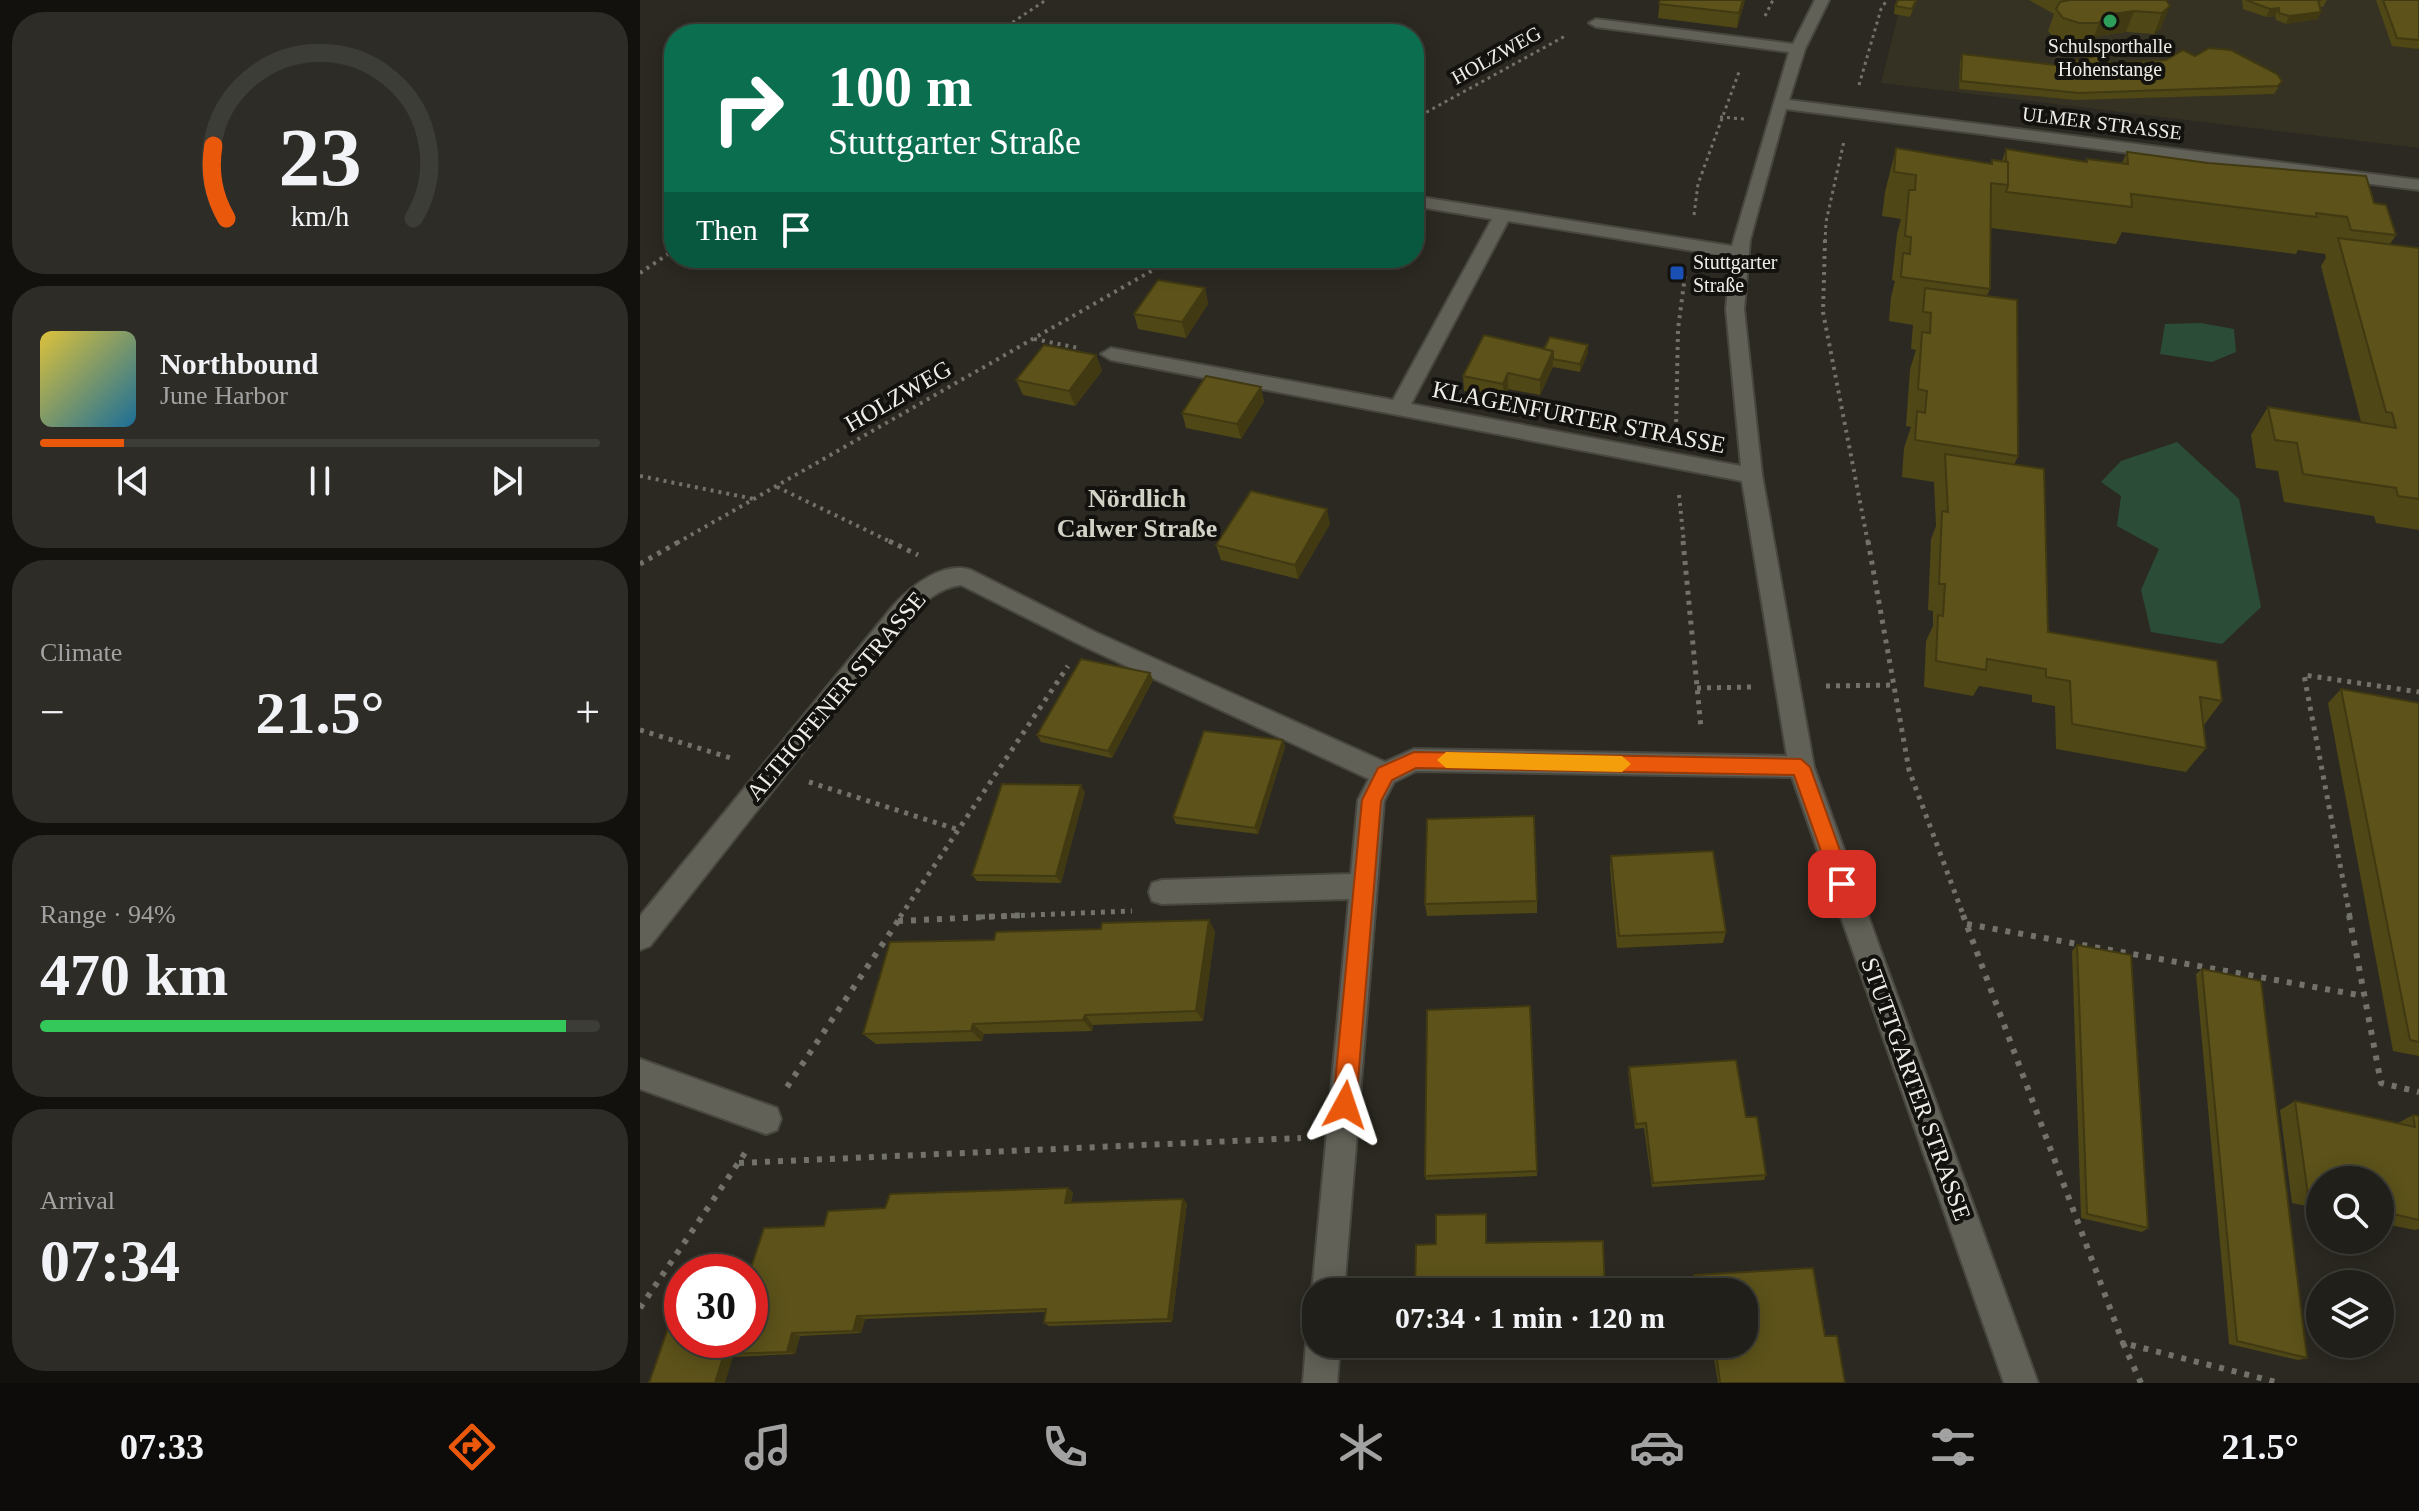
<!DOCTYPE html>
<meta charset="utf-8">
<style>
:root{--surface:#201f19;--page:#2d2c26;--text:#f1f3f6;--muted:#a2a2a2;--line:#3d3d38;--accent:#ea580c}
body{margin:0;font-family:"Times New Roman",serif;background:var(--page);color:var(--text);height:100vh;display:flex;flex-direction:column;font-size:30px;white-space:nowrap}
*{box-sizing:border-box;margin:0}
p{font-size:26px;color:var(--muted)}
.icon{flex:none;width:44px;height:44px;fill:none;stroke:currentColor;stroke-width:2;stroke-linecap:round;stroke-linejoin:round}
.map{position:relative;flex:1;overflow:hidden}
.details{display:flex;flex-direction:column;gap:12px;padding:12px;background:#12110e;width:640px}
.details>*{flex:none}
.banner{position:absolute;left:24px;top:24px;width:760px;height:244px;border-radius:32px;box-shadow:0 4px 20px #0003,0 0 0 2px var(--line);background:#0b6e4f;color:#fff;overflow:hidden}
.tools{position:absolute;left:1666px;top:1166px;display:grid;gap:16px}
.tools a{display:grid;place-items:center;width:88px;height:88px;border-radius:50%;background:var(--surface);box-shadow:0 4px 20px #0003,0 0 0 2px var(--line);font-size:40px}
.speed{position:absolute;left:24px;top:1254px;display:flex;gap:16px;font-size:40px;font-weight:700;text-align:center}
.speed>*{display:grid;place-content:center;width:104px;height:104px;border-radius:50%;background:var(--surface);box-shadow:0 4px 20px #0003,0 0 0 2px var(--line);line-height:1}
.speed .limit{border:12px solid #d22;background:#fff;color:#111}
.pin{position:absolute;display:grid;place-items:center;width:68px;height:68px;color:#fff;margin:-34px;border-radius:16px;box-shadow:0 4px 12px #0006}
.me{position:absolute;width:88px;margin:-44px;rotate:5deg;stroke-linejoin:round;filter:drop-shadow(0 0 6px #0008)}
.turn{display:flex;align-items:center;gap:28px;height:168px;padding:0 32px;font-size:36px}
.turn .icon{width:104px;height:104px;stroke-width:2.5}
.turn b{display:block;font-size:56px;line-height:68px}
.then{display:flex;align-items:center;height:76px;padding:0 32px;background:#0003;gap:16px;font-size:30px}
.big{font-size:60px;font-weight:700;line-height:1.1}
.details .tile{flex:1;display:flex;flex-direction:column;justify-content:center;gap:12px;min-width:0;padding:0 28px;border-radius:32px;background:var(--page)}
.details .dial{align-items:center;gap:0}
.dial svg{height:208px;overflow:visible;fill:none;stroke:var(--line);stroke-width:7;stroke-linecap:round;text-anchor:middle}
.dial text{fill:var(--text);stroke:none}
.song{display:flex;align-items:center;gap:24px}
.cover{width:96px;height:96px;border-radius:12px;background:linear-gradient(135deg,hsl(50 70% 55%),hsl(200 70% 35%))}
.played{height:8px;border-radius:4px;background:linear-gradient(90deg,var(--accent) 15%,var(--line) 15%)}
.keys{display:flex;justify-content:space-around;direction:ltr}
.heat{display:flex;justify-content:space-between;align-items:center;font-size:44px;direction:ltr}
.charge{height:12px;border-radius:6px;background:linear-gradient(90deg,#34c759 94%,var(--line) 0)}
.trip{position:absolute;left:662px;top:1278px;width:456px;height:80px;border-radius:32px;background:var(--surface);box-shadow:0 4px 20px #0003,0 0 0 2px var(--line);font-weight:700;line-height:80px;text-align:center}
.tab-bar{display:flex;height:128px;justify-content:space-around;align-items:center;background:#0d0c0a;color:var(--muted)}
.tab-bar .icon{width:56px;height:56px}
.tab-bar .current{color:var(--accent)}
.tab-bar b{font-size:36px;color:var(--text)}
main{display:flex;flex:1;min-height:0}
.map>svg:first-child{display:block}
.built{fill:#353223}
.green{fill:#2b4c36}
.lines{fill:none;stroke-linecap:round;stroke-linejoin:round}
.minor-casing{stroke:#48473f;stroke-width:4}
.path-far3{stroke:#73726a;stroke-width:3;stroke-dasharray:3 4;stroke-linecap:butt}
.path-far2{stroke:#73726a;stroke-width:4;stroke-dasharray:3 5;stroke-linecap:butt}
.path-far1{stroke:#73726a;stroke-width:5;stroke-dasharray:4 6;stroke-linecap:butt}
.path{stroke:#73726a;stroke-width:6;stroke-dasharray:5 8;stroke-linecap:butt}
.minor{fill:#626157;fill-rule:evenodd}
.wall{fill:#4f4716}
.shaded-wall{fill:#403912}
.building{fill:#5c521a;stroke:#403912;stroke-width:2}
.route{fill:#ea580c;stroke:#983908;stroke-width:2}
.slow{fill:#f59e0b}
.leisure-dot{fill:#2e9e5b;stroke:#13120e;stroke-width:3}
.transit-dot{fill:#1a4fb4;stroke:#13120e;stroke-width:3}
.labels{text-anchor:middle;stroke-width:8;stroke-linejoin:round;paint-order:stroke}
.far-poi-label{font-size:20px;fill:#eeede7;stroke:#13120e}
.far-street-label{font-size:20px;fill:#eeede7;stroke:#13120e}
.street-label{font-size:24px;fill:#eeede7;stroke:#13120e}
.neighbourhood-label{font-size:26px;font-weight:bold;fill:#d3d2c6;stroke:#13120e}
</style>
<main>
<section class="details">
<div class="tile dial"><svg viewBox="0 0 100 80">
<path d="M14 69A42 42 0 1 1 86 69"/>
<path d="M14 69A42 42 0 0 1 9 41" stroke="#ea580c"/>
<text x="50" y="56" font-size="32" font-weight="700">23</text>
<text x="50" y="72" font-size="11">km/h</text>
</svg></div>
<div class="tile">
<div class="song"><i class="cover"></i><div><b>Northbound</b><p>June Harbor</p></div></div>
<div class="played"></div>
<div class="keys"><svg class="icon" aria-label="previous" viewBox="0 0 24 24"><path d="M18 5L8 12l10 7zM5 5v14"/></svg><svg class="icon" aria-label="pause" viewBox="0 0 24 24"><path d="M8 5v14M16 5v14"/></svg><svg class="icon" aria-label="next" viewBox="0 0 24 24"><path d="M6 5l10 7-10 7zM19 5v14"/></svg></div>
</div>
<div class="tile"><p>Climate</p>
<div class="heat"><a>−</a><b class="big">21.5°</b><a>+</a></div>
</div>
<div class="tile"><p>Range · 94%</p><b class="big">470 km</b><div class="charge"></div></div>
<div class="tile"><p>Arrival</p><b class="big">07:34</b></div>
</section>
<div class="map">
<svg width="1779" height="1383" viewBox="0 0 1779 1383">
<rect width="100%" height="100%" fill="#2b2921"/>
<polygon class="built" points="1267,0 1779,0 1779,148 1241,83 1259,11"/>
<g class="green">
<polygon points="1561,323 1594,329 1596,352 1572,362 1520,354 1525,324"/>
<polygon points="1537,442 1599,499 1621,607 1582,644 1511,632 1501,590 1519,549 1477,526 1481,496 1461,482 1481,461"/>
</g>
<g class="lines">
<defs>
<g id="minor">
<path d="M 1175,0 L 1189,0 L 1165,49 L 1149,100 L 1779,180 L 1779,190 L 1146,109 L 1110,240 L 1104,309 L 1122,475 L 1174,767 L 1398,1383 L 1364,1383 L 1152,777 L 776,771 L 754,782 L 744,801 L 704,1292 L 676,1292 L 676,1302 L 672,1292 L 709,899 L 522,904 L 512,901 L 509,892 L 512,883 L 522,880 L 711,874 L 718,800 L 729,779 L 439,644 L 321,585 C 299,588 283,602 269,618 L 10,946 L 0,950 L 0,916 L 253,606 C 271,586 303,561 331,570 L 455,632 L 745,762 L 774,749 L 1147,756 L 1102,481 L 471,360 L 461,354 L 471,348 L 753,400 L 852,219 L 774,206 L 774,196 L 1092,246 L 1149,52 L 956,27 L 949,23 L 956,19 L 1153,44 ZM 868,221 L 1091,257 L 1086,309 L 1101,466 L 771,404 Z"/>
<polygon points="0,1059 137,1108 141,1119 137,1130 126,1134 0,1089"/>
<polygon points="676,1330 676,1344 700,1344 697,1383 663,1383 666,1344"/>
</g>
</defs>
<use href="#minor" class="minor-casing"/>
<g class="path-far3">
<polyline points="1125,16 1133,0"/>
<polyline points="355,34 406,0"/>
<polyline points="1219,85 1241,9 1247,0"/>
<polyline points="1080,117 1104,119"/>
<polyline points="774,119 927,35"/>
<polyline points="1054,215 1058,184 1099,72"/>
<polyline points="1185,242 1186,222 1204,141"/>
</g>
<g class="path-far2">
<polyline points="1185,240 1183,312 1228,543"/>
<polyline points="0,273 34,250"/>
<polyline points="394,339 439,348"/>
<polyline points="1036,430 1038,329 1045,276"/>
<polyline points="0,476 114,499"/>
<polyline points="137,487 253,543"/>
<polyline points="1039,495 1044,543"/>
<polyline points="37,543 534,258"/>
</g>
<g class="path-far1">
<polyline points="249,541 278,555"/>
<polyline points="1043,541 1061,728"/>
<polyline points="1228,541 1269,770 1324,917"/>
<polyline points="0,564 40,541"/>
<polyline points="1186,686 1256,685"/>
<polyline points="1057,688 1112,687"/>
<polyline points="0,730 94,759"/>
<polyline points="169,782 319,830"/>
<polyline points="260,917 428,666"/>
<polyline points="341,917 492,911"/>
<polyline points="1710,917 1664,675 1779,692"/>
</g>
<g class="path">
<polyline points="1323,915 1483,1343"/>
<polyline points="1709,915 1741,1083 1779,1092"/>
<polyline points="258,921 388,915"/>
<polyline points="1327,924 1724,996"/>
<polyline points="147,1087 262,915"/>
<polyline points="99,1163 661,1138"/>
<polyline points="0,1308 105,1153"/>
<polyline points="1501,1383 1483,1343 1640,1383"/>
</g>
<use href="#minor" class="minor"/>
</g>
<g class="wall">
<polygon points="1020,0 1105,0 1097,28 1018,18"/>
<polygon points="1277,0 1270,17 1254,14 1255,6"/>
<polygon points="1389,0 1526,0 1521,28 1514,34 1486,32 1458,36 1451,44 1432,45 1415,39 1408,31 1414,14"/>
<polygon points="1602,0 1687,0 1683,7 1680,7 1678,19 1646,24 1636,20 1635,16 1626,17 1603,9"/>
<polygon points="1736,0 1779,0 1779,49 1752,46"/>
<polygon points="1322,54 1415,65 1526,60 1555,56 1637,74 1638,88 1634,94 1436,100 1319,89 1320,62"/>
<polygon points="1256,148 1350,164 1352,160 1362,161 1366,149 1446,162 1447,159 1482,163 1487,152 1734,203 1756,235 1750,244 1779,248 1779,530 1736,523 1734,516 1644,502 1638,471 1616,468 1611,435 1628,407 1721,422 1681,266 1686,258 1685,254 1658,250 1656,254 1482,232 1476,244 1351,228 1350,289 1347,296 1378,456 1374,465 1408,632 1582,701 1564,725 1566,748 1546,772 1416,749 1415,706 1392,702 1392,695 1339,686 1333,696 1284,687 1286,641 1293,626 1293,611 1288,610 1291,539 1296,526 1294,482 1262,477 1264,448 1271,427 1266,426 1270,369 1276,350 1271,349 1273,325 1249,321 1251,297 1255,281 1252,280 1257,234 1261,219 1242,216 1245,192"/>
<polygon points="565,288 568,304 546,338 498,329 494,314"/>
<polygon points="948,345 948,352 940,372 913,367 900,395 868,389 864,400 824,391 823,376 904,349"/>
<polygon points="456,355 462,371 435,406 383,395 376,380"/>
<polygon points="621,387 624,402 601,439 546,428 542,413"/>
<polygon points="690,524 658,579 581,560 576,545"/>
<polygon points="510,673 513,680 472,758 401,742 397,735"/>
<polygon points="1701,689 1779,703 1779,1056 1753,1051 1688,703"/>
<polygon points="643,740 645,747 618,834 536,824 533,817"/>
<polygon points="445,792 421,883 337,881 332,875"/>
<polygon points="971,856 1086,932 1083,943 977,948 970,868"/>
<polygon points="897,901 897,913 787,916 785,904"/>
<polygon points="569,920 575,932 563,1021 453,1025 452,1031 344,1034 342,1041 236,1044 223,1034 354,940"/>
<polygon points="1437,945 1508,1228 1502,1232 1441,1218 1432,951"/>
<polygon points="1562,969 1667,1358 1658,1360 1589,1344 1556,974"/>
<polygon points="890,1006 897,1176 786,1180 785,1176"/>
<polygon points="989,1067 1106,1117 1126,1175 1124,1180 1012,1187 1004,1128 995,1129 988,1072"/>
<polygon points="1655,1101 1758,1123 1773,1115 1779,1116 1779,1229 1775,1230 1740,1223 1740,1180 1680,1180 1680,1209 1652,1203 1640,1110"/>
<polygon points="433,1192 431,1203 547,1203 532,1322 409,1326 404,1323 405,1312 225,1319 221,1333 160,1336 155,1354 93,1357 9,1383 112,1265 184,1226 245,1208"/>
<polygon points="1173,1268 1185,1336 1197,1336 1205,1383 1078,1383 1072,1346 1062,1347 1061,1344 1104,1344 1104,1292 1054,1292 1052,1279 1054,1275"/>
</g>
<g class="shaded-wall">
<polygon points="1103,0 1105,0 1104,4 1097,28 1099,13"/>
<polygon points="1530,6 1521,28 1514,34 1522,13"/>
<polygon points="1639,8 1635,16 1626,17 1630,9"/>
<polygon points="1494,11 1486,32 1458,36 1451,44 1459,23 1466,15"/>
<polygon points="1681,12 1678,19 1646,24 1649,16"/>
<polygon points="565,288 568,304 546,338 542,322"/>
<polygon points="948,345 948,352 940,372 940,364"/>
<polygon points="913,351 913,366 900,395 900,380"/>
<polygon points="456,355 462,371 435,406 429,391"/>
<polygon points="868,373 868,389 864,400 863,384"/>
<polygon points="621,387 624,402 601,439 597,424"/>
<polygon points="687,509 690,524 658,579 655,565"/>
<polygon points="510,673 513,680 472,758 468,751"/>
<polygon points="643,740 645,747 618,834 615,828"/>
<polygon points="441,785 445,792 421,883 416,876"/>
<polygon points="569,920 575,932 563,1021 556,1011"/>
<polygon points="445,1015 453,1025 452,1031 443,1020"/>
<polygon points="333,1024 344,1034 342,1041 331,1031"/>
<polygon points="428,1188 433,1192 430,1207 425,1203"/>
<polygon points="543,1199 547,1203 532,1322 528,1319"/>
<polygon points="217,1316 225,1319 221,1333 213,1331"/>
<polygon points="152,1333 160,1336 155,1354 147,1352"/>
<polygon points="84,1354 93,1357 85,1383 75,1383"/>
</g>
<g class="building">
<polygon points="1020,0 1103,0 1099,13 1019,4"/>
<polygon points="1258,0 1276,0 1272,9 1255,6"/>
<polygon points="1429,0 1526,0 1530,6 1522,13 1494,11 1466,15 1459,23 1439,23 1423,18 1416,9 1420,2"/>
<polygon points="1606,0 1682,0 1678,0 1681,12 1649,16 1639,13 1639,8 1630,9"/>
<polygon points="1743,0 1779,0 1779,40 1757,38"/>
<polygon points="1569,48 1591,50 1637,74 1642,81 1638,86 1439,93 1321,81 1322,54 1415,65 1460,55 1472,63 1526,60 1543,50 1555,56"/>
<polygon points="1256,148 1352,164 1352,160 1368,162 1368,185 1351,183 1350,289 1261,277 1263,253 1270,254 1271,237 1265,236 1269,190 1275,190 1276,175 1254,172"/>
<polygon points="1366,149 1447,162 1447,159 1488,164 1487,152 1568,163 1726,176 1734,203 1746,205 1756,235 1711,230 1707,217 1676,213 1677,217 1491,194 1492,207 1366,192 1368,185 1368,162 1366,161"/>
<polygon points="1698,238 1779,248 1779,499 1758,496 1756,488 1663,474 1657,443 1635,440 1628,407 1756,428 1752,413 1746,412"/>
<polygon points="518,280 565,288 542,322 494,314"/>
<polygon points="1285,288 1377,300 1378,456 1275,440 1277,411 1285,413 1287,391 1278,389 1282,332 1290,333 1291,313 1283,312"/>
<polygon points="844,335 913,351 900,380 868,373 863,384 823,376"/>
<polygon points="910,337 948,345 940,364 913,359 913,351 904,349"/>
<polygon points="404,345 456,355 429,391 376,380"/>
<polygon points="566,376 621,387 597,424 542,413"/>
<polygon points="1305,454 1404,469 1408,632 1577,661 1582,701 1560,697 1566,748 1432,724 1430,681 1406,677 1406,669 1347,659 1346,670 1296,661 1298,615 1303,616 1305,584 1299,584 1302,511 1308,512"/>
<polygon points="611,491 687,509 655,565 576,545"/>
<polygon points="441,659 510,673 468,751 397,735"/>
<polygon points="1701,689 1779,703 1779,1042 1770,1040"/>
<polygon points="564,731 643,740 615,828 533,817"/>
<polygon points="362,784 441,785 416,876 332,875"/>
<polygon points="894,816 897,901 785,904 787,819"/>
<polygon points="1073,851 1086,932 979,936 971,856"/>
<polygon points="569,920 556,1011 445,1015 443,1020 333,1024 331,1031 223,1034 250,942 354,940 356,932 461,929 462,923"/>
<polygon points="1437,945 1491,955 1508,1228 1447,1214"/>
<polygon points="1562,969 1621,981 1667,1358 1597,1341"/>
<polygon points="890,1006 897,1171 785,1176 787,1010"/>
<polygon points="1096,1060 1106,1117 1117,1117 1126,1175 1013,1183 1006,1123 996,1124 989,1067"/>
<polygon points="1655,1101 1775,1127 1773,1115 1779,1116 1779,1220 1740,1211 1740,1180 1680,1180 1680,1198 1668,1195"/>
<polygon points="428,1188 425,1203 543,1199 528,1319 404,1323 406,1309 217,1316 213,1331 152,1333 147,1352 84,1354 75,1383 9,1383 42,1288 42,1340 110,1340 110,1272 48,1272 49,1268 112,1265 124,1228 184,1226 188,1211 245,1208 250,1194"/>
<polygon points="846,1214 846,1243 963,1241 965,1292 775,1292 776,1245 796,1244 796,1215"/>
<polygon points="1173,1268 1185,1336 1197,1336 1205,1383 1080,1383 1075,1344 1104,1344 1104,1292 1056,1292 1054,1275"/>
</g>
<polygon class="route" points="774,752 1161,759 1170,767 1212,884 1209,890 1195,890 1154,775 776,768 752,780 741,801 716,1105 713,1113 705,1116 697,1113 693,1105 722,800 738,768"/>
<polygon class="slow" points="806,752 982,756 991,764 982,772 806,768 797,760"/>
<circle class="leisure-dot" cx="1470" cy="21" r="8"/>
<rect class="transit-dot" x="1029" y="265" width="16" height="16" rx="4"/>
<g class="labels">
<g class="far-poi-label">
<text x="1470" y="53">Schulsporthalle<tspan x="1470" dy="23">Hohenstange</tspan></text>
<text x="1053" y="269" text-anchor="start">Stuttgarter<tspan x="1053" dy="23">Straße</tspan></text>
</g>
<g class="far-street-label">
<text transform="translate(856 55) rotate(-29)" y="7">HOLZWEG</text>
<text transform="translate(1462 123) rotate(7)" y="7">ULMER STRASSE</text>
</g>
<g class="street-label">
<text transform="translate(258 396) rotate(-30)" y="8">HOLZWEG</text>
<text transform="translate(939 417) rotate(11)" y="8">KLAGENFURTER STRASSE</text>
<text transform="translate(196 696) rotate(-50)" y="8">ALTHOFENER STRASSE</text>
<text transform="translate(1276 1089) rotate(70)" y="8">STUTTGARTER STRASSE</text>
</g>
<g class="neighbourhood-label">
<text x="497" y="507">Nördlich<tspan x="497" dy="30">Calwer Straße</tspan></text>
</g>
</g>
</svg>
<div class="tools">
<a><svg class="icon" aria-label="search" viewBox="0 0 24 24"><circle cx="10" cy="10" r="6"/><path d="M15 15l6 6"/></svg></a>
<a><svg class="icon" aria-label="layers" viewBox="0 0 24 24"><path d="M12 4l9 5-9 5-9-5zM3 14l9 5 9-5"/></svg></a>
</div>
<div class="speed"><div class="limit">30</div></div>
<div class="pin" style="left:1202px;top:884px;background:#d93025"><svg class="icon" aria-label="arrive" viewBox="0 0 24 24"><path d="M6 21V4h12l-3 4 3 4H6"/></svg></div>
<svg class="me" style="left:705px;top:1105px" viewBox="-20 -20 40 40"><path d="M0-17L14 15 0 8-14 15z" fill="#ea580c" stroke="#fff" stroke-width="4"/></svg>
<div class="trip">07:34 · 1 min · 120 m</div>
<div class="banner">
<div class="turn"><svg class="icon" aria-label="right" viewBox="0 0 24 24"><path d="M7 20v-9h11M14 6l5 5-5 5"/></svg><div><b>100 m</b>Stuttgarter Straße</div></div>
<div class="then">Then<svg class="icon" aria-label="arrive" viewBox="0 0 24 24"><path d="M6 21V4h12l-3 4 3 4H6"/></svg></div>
</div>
</div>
</main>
<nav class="tab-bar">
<b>07:33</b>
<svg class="icon current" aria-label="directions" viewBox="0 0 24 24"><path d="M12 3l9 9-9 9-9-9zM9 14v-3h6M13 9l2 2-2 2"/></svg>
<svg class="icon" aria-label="music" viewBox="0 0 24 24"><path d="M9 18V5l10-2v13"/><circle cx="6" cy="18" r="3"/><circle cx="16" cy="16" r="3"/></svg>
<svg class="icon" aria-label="phone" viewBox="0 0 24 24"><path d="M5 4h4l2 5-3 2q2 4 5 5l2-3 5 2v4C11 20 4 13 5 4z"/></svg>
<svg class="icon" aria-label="climate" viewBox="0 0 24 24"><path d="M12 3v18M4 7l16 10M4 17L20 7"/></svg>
<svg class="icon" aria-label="car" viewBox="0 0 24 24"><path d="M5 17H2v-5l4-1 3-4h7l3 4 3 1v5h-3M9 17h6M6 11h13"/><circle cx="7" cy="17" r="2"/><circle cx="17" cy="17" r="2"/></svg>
<svg class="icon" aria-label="filters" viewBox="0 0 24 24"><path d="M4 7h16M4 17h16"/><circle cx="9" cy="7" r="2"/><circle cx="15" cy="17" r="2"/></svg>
<b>21.5°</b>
</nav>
